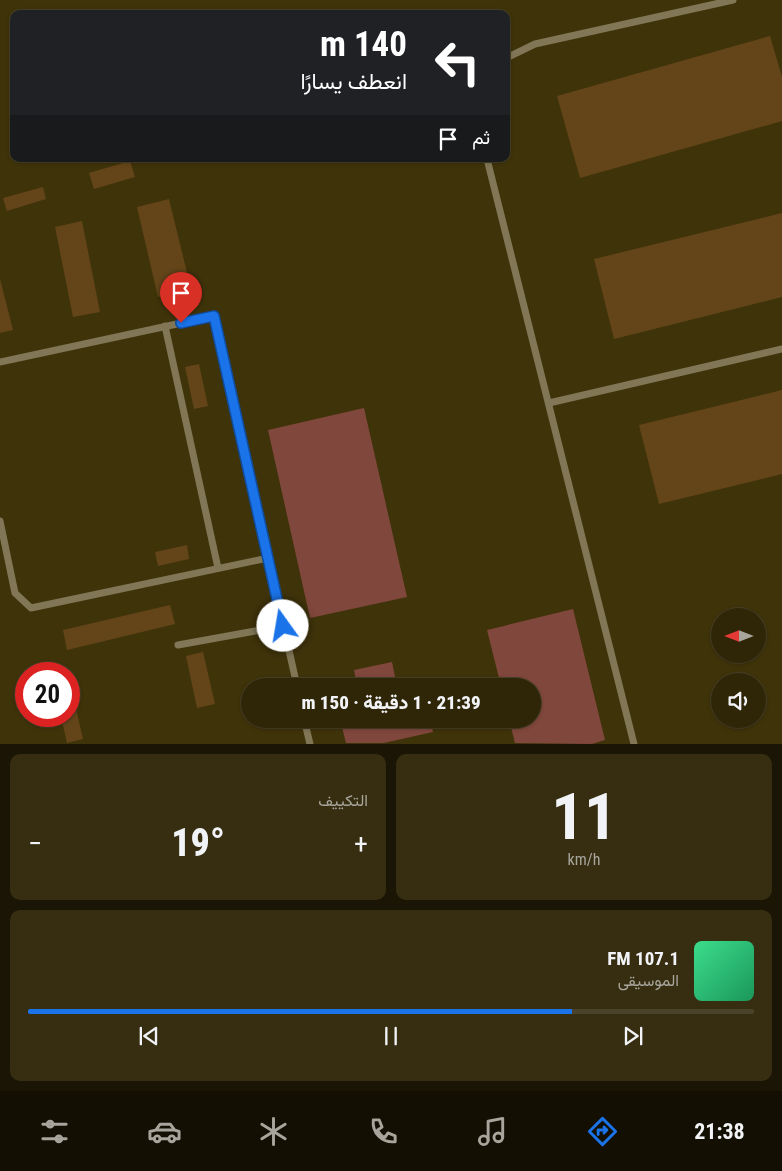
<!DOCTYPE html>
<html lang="ar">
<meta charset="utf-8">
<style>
:root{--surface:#2f2608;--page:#372e12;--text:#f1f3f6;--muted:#a7a59c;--line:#4a4329;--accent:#1a73e8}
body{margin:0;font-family:"Roboto Condensed",Vazirmatn,sans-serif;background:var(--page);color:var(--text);direction:rtl;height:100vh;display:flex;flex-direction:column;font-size:19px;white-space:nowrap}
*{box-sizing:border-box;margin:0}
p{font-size:16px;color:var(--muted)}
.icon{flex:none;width:28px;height:28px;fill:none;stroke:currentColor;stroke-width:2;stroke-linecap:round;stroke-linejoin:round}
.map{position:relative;height:744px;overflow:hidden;direction:ltr}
.details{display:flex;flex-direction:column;gap:10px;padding:10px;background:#1a1504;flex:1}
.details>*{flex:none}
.guide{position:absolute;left:10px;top:10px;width:500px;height:152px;border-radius:10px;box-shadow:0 1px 4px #0004,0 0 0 1px var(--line);direction:rtl;background:#202124;color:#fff;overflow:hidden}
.needle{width:32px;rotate:270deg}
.buttons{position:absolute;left:711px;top:608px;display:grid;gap:10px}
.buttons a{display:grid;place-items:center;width:55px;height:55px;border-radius:50%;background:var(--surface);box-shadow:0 1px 4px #0004,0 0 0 1px var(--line);font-size:25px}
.speed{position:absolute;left:15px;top:662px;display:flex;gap:10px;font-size:25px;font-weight:700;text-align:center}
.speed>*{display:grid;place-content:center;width:65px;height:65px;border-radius:50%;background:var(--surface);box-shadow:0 1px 4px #0004,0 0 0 1px var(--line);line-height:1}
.speed .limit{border:8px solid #d22;background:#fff;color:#111}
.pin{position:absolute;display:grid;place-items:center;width:42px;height:42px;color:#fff;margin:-51px -21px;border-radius:50% 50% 50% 0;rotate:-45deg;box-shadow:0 0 5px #0007}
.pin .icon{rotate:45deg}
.me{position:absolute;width:55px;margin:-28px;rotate:347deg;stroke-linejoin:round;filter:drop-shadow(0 0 4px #0008)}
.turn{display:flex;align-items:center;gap:18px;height:105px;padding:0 20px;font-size:22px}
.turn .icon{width:65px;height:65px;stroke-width:2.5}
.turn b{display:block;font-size:35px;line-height:42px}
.then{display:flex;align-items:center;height:48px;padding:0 20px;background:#0003;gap:10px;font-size:19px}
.big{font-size:38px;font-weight:800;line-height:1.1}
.details .card{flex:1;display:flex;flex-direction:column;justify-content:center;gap:8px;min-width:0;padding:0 18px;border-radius:10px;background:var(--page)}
.details .dial{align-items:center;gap:0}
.dial b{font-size:65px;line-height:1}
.song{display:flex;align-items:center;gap:15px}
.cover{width:60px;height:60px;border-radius:8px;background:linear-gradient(135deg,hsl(150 70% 55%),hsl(150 70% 35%))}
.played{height:5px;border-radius:2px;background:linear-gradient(90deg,var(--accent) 75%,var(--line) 75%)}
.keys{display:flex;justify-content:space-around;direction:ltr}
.heat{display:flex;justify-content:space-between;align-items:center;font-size:28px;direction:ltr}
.details .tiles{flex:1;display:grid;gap:10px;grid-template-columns:1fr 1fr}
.card:last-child{grid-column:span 2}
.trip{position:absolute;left:241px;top:678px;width:300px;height:50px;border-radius:25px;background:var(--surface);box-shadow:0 1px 4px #0004,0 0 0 1px var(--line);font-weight:800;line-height:50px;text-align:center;direction:rtl}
.menu{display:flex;height:80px;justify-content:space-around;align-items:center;background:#130f03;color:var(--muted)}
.menu .icon{width:35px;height:35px}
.menu .selected{color:var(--accent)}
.menu b{font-size:22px;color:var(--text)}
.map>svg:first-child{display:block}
.green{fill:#80473c}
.building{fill:#644519}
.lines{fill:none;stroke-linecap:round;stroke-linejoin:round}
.lane{stroke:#817757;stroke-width:7}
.route-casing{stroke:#114b97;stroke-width:12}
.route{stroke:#1a73e8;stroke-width:9}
</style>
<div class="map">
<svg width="782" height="744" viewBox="0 0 782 744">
<rect width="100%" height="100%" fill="#3f330a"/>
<g class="green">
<polygon points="364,408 407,597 310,618 268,430"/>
<polygon points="573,609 605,740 592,744 515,743 509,719 532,719 532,686 501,686 487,630"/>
<polygon points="392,662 396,682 378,686 357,686 354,670"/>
<polygon points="340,719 430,719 433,732 384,743 346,743"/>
</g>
<g class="building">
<polygon points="770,36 782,77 782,121 580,178 557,96"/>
<polygon points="130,161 135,177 94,189 89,173"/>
<polygon points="43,187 46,199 7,211 3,198"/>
<polygon points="169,199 191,289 158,297 137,207"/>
<polygon points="782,213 782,297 614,339 594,259"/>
<polygon points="82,221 100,312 73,317 55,227"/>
<polygon points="0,279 13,330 0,333"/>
<polygon points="199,364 208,406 194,409 185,367"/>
<polygon points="782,390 782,474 659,504 639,425"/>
<polygon points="187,545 189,559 158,566 155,552"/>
<polygon points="170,605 175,624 67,650 63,630"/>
<polygon points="203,652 215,704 197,708 186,656"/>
<polygon points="71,687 83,739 67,743 61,716 69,716 69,688"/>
</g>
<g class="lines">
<g class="lane">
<polyline points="506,58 535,44 733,0"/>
<polyline points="487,159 634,744"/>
<polyline points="165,326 218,568"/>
<polyline points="0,362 214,316 297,686"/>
<polyline points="549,403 782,349"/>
<polyline points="0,521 15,593 31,608 268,558"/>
<polyline points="178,645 283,626"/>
<polyline points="304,719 310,744"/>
</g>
</g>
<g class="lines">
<defs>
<polyline id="route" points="181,323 214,316 283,626"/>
</defs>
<use href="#route" class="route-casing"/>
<use href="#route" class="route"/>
</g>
</svg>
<div class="buttons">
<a><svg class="needle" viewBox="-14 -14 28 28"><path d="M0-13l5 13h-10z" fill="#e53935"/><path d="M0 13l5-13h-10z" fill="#a7a59c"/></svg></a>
<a><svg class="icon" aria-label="sound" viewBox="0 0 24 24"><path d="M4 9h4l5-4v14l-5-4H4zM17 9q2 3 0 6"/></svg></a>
</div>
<div class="speed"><div class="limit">20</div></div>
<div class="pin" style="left:181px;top:323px;background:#d93025"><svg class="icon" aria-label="arrive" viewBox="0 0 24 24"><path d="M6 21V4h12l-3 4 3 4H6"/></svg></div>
<svg class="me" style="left:283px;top:626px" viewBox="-20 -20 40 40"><circle r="19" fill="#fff"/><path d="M0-13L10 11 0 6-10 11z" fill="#1a73e8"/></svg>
<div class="trip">21:39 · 1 دقيقة · 150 m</div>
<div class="guide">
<div class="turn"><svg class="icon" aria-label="left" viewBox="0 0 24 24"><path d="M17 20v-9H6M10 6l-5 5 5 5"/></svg><div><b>140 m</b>انعطف يسارًا</div></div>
<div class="then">ثم<svg class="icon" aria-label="arrive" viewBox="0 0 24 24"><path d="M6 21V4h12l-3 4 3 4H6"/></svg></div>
</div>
</div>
<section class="details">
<div class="tiles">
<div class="card dial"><b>11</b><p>km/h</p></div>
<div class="card"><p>التكييف</p>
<div class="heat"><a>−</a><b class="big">19°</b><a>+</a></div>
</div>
<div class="card">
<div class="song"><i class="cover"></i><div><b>107.1 FM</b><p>الموسيقى</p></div></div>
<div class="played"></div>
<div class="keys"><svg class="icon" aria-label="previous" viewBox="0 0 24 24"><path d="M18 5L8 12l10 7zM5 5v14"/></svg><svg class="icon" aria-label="pause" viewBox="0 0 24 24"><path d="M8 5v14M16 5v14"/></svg><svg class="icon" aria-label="next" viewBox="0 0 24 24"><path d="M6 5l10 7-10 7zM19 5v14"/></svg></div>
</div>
</div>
</section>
<nav class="menu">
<b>21:38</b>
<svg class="icon selected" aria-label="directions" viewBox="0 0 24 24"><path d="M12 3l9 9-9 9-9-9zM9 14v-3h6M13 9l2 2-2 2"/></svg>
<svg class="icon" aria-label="music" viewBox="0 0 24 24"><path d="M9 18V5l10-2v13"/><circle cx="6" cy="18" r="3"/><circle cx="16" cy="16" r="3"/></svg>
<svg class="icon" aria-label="phone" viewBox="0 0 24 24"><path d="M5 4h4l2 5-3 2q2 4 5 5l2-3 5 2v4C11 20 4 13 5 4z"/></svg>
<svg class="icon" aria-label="climate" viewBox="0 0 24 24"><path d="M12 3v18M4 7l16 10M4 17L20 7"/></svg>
<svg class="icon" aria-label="car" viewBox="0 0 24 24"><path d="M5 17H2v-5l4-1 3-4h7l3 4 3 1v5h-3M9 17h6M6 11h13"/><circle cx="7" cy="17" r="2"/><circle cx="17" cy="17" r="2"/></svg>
<svg class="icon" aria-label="filters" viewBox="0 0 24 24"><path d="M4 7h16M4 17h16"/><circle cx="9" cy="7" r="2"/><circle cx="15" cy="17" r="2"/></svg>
</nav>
